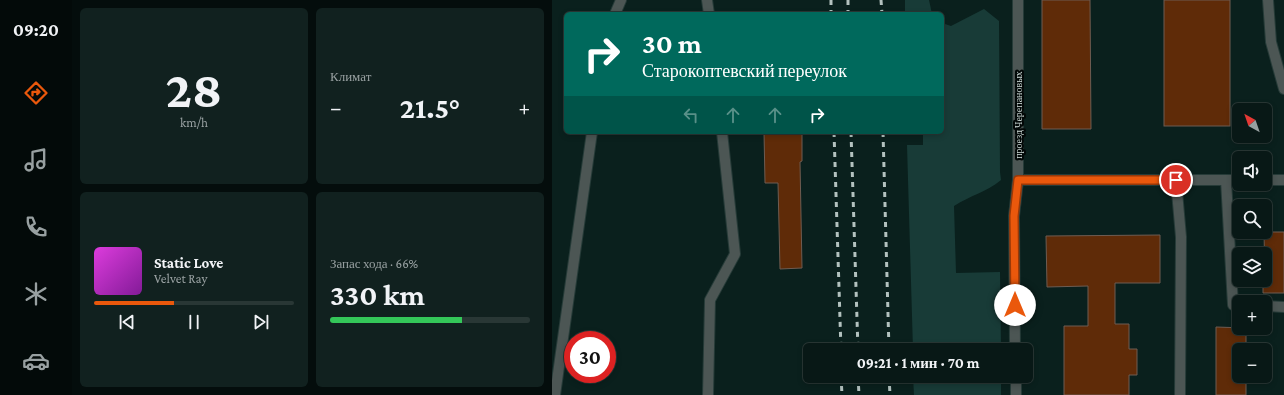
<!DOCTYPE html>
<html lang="ru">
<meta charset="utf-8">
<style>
:root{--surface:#081816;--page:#11211f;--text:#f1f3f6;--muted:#98a0a1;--line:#293735;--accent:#ea580c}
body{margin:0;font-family:"Crimson Pro",serif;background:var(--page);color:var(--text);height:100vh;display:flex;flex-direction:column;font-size:15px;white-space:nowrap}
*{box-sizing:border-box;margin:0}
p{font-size:13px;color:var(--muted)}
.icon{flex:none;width:22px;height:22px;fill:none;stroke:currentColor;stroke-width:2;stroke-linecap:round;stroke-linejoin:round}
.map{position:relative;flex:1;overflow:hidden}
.drawer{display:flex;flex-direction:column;gap:8px;padding:8px;background:#040d0c;width:480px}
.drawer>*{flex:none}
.hud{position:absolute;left:12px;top:12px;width:380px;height:122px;border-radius:6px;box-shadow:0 2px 6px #0003,0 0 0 1px var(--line);background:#00695c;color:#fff;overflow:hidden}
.needle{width:26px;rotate:320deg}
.controls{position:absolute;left:680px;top:103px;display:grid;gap:8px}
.controls a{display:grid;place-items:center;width:40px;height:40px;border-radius:6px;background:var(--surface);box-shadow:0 2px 6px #0003,0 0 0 1px var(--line);font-size:20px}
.speed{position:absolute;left:12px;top:331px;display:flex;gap:8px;font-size:20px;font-weight:700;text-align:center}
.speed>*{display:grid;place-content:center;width:52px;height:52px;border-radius:50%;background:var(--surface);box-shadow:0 2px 6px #0003,0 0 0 1px var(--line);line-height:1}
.speed .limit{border:6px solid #d22;background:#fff;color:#111}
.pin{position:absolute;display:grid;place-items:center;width:34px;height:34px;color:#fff;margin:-17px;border:2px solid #fff;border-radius:50%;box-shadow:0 1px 4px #0007}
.me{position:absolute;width:44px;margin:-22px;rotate:0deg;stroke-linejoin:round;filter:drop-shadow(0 0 3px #0008)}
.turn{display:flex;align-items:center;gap:14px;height:84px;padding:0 12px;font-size:18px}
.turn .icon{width:52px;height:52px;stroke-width:2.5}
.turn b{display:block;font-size:28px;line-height:34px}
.lanes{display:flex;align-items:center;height:38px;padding:0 12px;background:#0003;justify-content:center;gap:20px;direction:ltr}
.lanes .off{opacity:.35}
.big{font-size:30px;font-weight:700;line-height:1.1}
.drawer .tile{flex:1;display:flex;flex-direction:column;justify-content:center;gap:6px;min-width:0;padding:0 14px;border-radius:6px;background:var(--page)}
.drawer .dial{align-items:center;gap:0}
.dial b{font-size:52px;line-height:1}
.song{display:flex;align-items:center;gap:12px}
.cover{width:48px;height:48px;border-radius:6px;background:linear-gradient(135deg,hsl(300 70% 55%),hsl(290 70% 35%))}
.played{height:4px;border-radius:2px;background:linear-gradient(90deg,var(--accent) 40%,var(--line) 40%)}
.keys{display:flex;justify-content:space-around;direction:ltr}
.heat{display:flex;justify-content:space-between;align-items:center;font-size:22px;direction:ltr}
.charge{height:6px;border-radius:3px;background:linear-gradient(90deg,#34c759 66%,var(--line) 0)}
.drawer .tiles{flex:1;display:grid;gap:8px;grid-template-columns:repeat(2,1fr)}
.trip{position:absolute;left:251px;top:343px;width:230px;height:40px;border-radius:6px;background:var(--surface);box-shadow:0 2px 6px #0003,0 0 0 1px var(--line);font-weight:700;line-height:40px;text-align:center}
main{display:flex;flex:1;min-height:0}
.menu{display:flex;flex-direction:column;width:72px;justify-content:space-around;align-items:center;background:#030a09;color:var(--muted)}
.menu .icon{width:28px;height:28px}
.menu .current{color:var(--accent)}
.menu b{font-size:18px;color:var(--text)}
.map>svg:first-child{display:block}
.green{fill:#183b37}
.building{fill:#5f2b08;stroke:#6e5c52}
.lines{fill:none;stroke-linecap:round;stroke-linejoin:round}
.service-casing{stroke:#263b38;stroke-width:12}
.minor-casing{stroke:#263b38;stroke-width:12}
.service{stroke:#4c5654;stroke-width:10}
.minor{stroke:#4c5654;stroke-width:10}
.rail{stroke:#b3c2bf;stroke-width:3;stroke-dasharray:5 5;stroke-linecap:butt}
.route-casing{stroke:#983908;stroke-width:10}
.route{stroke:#ea580c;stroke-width:7}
.labels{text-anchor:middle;stroke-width:4;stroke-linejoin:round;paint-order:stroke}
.street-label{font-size:10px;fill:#d2dfdc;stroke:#020807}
</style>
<main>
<nav class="menu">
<b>09:20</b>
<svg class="icon current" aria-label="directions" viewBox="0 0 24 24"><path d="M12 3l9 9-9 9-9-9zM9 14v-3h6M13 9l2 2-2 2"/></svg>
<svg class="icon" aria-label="music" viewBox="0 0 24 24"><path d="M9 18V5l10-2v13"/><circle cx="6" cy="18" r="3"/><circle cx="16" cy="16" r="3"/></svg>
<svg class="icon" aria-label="phone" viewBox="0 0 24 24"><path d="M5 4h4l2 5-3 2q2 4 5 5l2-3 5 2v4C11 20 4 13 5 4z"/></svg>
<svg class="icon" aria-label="climate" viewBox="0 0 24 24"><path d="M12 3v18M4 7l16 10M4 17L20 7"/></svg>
<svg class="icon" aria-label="car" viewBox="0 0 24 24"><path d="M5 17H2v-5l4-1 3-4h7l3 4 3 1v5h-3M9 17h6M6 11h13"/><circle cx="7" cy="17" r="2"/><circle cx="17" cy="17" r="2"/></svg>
</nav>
<section class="drawer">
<div class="tiles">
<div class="tile dial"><b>28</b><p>km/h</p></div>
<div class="tile"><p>Климат</p>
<div class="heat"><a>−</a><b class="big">21.5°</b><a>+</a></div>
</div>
<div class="tile">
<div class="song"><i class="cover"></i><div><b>Static Love</b><p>Velvet Ray</p></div></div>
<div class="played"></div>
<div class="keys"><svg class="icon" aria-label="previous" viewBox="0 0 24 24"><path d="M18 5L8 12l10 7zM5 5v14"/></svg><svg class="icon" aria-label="pause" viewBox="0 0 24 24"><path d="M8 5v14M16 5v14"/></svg><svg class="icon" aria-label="next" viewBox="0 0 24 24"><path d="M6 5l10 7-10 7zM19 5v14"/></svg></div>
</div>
<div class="tile"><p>Запас хода · 66%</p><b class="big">330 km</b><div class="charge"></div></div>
</div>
</section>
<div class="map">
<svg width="732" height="395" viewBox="0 0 732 395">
<rect width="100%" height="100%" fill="#0a201d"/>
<g class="green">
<polygon points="353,0 377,0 380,14 353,14"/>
<path d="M 432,9 L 447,21 L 448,172 L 449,180 C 433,193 419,195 402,206 L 404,273 L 448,272 L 449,350 L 361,350 L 355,145 L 371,145 L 371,132 L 390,132 L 390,23 L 399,26 Z"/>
<polygon points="361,376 449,376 449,395 362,395"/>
</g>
<g class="building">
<polygon points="490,0 538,0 539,129 490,129"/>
<rect x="612" y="0" width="66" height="126"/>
<polygon points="212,132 250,132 250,161 248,162 250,268 228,269 226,183 213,183"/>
<polygon points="712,232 732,232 732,293 711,293 711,280 713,280"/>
<polygon points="608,235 608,283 563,283 563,324 577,324 577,349 585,349 585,375 577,375 577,395 512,395 512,326 536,326 536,286 495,287 494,236"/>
<polygon points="664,327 694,328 694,350 687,350 687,376 694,376 694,395 664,395"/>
</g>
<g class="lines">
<defs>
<g id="service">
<polyline points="155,0 157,14"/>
<polyline points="716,0 719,42 732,89"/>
<polyline points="63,14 69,0"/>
<polyline points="624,180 629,237 628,395"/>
<polyline points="674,180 681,305 687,305"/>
<polyline points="713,306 732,307"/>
<polyline points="3,395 40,132"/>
<polyline points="156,395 158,300 183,254 170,132"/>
</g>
<g id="minor">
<polyline points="466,180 687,180"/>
<polyline points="713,180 732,180"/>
<polyline points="463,350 462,216 466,180 466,0"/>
<polyline points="464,376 464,395"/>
</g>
</defs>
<use href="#service" class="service-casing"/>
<use href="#minor" class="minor-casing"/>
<use href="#service" class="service"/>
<use href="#minor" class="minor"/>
<g class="rail">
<polyline points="279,0 279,14"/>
<polyline points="296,0 296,14"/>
<polyline points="329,0 330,14"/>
<polyline points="282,132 289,350"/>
<polyline points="299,132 306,350"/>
<polyline points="331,132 337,350"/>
<polyline points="289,376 290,395"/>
<polyline points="306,376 307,395"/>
<polyline points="337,376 338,395"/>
</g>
</g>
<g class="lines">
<defs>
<polyline id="route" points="463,305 462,216 466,180 624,180"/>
</defs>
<use href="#route" class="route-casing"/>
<use href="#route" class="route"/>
</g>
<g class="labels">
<g class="street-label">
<text transform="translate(466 115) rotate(-90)" y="4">проезд Черепановых</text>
</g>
</g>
</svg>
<div class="controls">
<a><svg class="needle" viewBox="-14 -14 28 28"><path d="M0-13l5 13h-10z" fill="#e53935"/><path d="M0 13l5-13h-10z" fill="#98a0a1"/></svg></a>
<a><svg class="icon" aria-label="sound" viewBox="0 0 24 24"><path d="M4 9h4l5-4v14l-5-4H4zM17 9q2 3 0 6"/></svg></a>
<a><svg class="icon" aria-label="search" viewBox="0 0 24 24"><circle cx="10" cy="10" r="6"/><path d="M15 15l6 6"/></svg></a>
<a><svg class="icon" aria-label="layers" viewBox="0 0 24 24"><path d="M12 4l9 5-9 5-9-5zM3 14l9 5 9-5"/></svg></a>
<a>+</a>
<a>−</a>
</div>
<div class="speed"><div class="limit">30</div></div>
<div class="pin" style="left:624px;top:180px;background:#d93025"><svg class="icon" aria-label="arrive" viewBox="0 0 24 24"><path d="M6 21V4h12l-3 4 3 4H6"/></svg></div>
<svg class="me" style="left:463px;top:305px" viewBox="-20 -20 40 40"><circle r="19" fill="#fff"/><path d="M0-13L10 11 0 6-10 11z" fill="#ea580c"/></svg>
<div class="trip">09:21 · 1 мин · 70 m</div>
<div class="hud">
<div class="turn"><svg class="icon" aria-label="right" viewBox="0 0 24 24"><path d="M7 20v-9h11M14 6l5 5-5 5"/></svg><div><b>30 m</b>Старокоптевский переулок</div></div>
<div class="lanes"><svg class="icon off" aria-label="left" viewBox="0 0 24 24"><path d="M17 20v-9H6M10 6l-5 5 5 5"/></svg><svg class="icon off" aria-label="ahead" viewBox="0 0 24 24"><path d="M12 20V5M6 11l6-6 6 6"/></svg><svg class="icon off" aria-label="ahead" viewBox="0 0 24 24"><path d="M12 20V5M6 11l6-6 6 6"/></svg><svg class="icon" aria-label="right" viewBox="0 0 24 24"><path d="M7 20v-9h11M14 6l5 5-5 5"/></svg></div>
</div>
</div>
</main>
